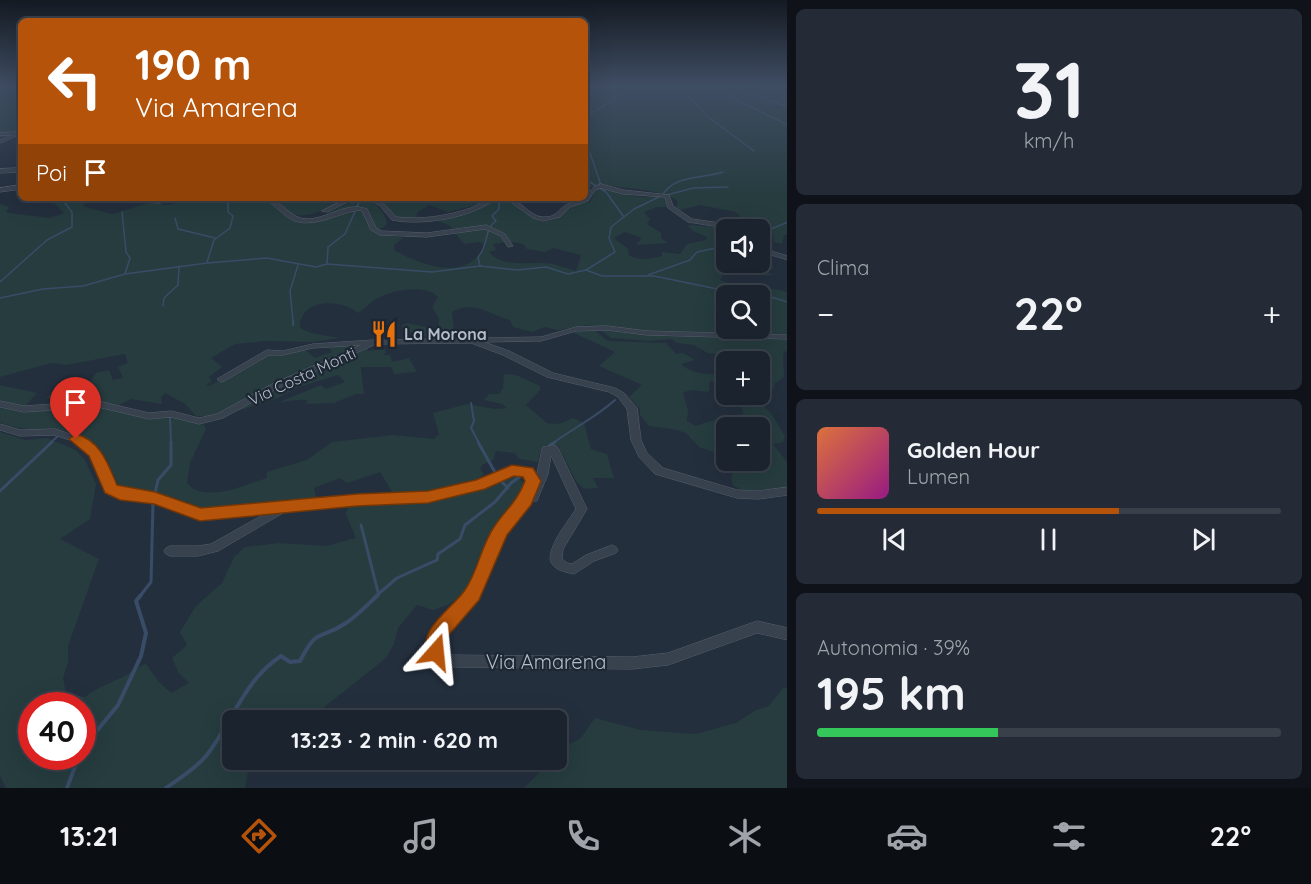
<!DOCTYPE html>
<html lang="it">
<meta charset="utf-8">
<style>
:root{--surface:#1b232e;--page:#242b36;--text:#f1f3f6;--muted:#a0a4aa;--line:#39404a;--accent:#b45309}
body{margin:0;font-family:Quicksand,sans-serif;background:var(--page);color:var(--text);height:100vh;display:flex;flex-direction:column;font-size:22px;white-space:nowrap}
*{box-sizing:border-box;margin:0}
p{font-size:20px;color:var(--muted)}
.icon{flex:none;width:33px;height:33px;fill:none;stroke:currentColor;stroke-width:2;stroke-linecap:round;stroke-linejoin:round}
.map{position:relative;flex:1;overflow:hidden}
.sheet{display:flex;flex-direction:column;gap:9px;padding:9px;background:#0f1319;width:524px}
.sheet>*{flex:none}
.guide{position:absolute;left:18px;top:18px;width:570px;height:183px;border-radius:9px;box-shadow:0 6px 24px #0002,0 0 0 2px var(--line);background:#b45309;color:#fff;overflow:hidden}
.controls{position:absolute;left:716px;top:219px;display:grid;gap:12px}
.controls a{display:grid;place-items:center;width:54px;height:54px;border-radius:9px;background:var(--surface);box-shadow:0 6px 24px #0002,0 0 0 2px var(--line);font-size:30px}
.speed{position:absolute;left:18px;top:692px;display:flex;gap:12px;font-size:30px;font-weight:700;text-align:center}
.speed>*{display:grid;place-content:center;width:78px;height:78px;border-radius:50%;background:var(--surface);box-shadow:0 6px 24px #0002,0 0 0 2px var(--line);line-height:1}
.speed .limit{border:9px solid #d22;background:#fff;color:#111}
.pin{position:absolute;display:grid;place-items:center;width:51px;height:51px;color:#fff;margin:-62px -26px;border-radius:50% 50% 50% 0;rotate:-45deg;box-shadow:0 0 6px #0007}
.pin .icon{rotate:45deg}
.me{position:absolute;width:66px;margin:-33px;rotate:18deg;stroke-linejoin:round;filter:drop-shadow(0 0 4px #0008)}
.turn{display:flex;align-items:center;gap:21px;height:126px;padding:0 18px;font-size:27px}
.turn .icon{width:78px;height:78px;stroke-width:2.5}
.turn b{display:block;font-size:42px;line-height:51px}
.then{display:flex;align-items:center;height:57px;padding:0 18px;background:#0003;gap:12px;font-size:22px}
.big{font-size:45px;font-weight:700;line-height:1.1}
.sheet .card{flex:1;display:flex;flex-direction:column;justify-content:center;gap:9px;min-width:0;padding:0 21px;border-radius:9px;background:var(--page)}
.sheet .dial{align-items:center;gap:0}
.dial b{font-size:78px;line-height:1}
.song{display:flex;align-items:center;gap:18px}
.cover{width:72px;height:72px;border-radius:9px;background:linear-gradient(135deg,hsl(20 70% 55%),hsl(310 70% 35%))}
.played{height:6px;border-radius:3px;background:linear-gradient(90deg,var(--accent) 65%,var(--line) 65%)}
.keys{display:flex;justify-content:space-around;direction:ltr}
.heat{display:flex;justify-content:space-between;align-items:center;font-size:33px;direction:ltr}
.charge{height:9px;border-radius:4px;background:linear-gradient(90deg,#34c759 39%,var(--line) 0)}
.trip{position:absolute;left:222px;top:710px;width:345px;height:60px;border-radius:9px;background:var(--surface);box-shadow:0 6px 24px #0002,0 0 0 2px var(--line);font-weight:700;line-height:60px;text-align:center}
.menu{display:flex;height:96px;justify-content:space-around;align-items:center;background:#0b0e12;color:var(--muted)}
.menu .icon{width:42px;height:42px}
.menu .current{color:var(--accent)}
.menu b{font-size:27px;color:var(--text)}
main{display:flex;flex:1;min-height:0}
.map>svg:first-child{display:block}
.green{fill:#263c3f;fill-rule:evenodd}
.lines{fill:none;stroke-linecap:round;stroke-linejoin:round}
.stream-far3{stroke:#394c67;stroke-width:1.5}
.stream-far2{stroke:#394c67;stroke-width:2}
.stream-far1{stroke:#394c67;stroke-width:3}
.stream{stroke:#394c67;stroke-width:4}
.minor-casing{stroke:#565f6c;stroke-width:1}
.minor{fill:#38414e;fill-rule:evenodd}
.route{fill:#b45309;stroke:#753606;stroke-width:1.5}
.labels{text-anchor:middle;stroke-width:4.5;stroke-linejoin:round;paint-order:stroke}
.poi-label{font-size:16px;font-weight:bold;fill:#b4bcc9;stroke:#1d2633;text-anchor:start}
.street-label{font-size:16px;fill:#b4bcc9;stroke:#1d2633}
.near-street-label{font-size:20px;fill:#b4bcc9;stroke:#1d2633}
</style>
<main>
<div class="map">
<svg width="788" height="788" viewBox="0 0 788 788">
<rect width="100%" height="100%" fill="#242f3e"/>
<g class="green">
<polygon points="0,85 21,85 21,131 0,133"/>
<path d="M 585,85 L 787,85 L 788,235 L 784,235 L 782,244 L 774,242 L 772,233 L 762,228 L 740,226 L 738,223 L 741,217 L 736,212 L 700,205 L 680,210 L 676,207 L 678,202 C 671,191 615,186 600,185 L 590,187 L 585,193 Z"/>
<path d="M 603,188 C 621,193 642,201 660,195 L 665,198 L 667,207 L 657,207 L 644,212 L 650,219 L 647,224 L 661,233 L 661,238 L 668,243 L 639,245 L 636,243 L 641,240 L 640,237 L 624,232 L 614,238 L 628,249 L 629,255 C 639,261 652,259 662,256 L 662,252 L 680,254 L 687,244 L 706,240 L 707,237 L 693,231 L 688,226 L 691,225 L 743,229 L 726,230 L 726,262 L 767,261 L 774,268 L 765,271 L 773,275 C 764,278 732,267 718,266 L 724,273 L 720,280 C 747,291 761,285 787,292 L 787,334 L 648,332 L 586,325 L 559,330 L 544,327 L 533,332 L 513,327 L 510,320 C 489,315 474,299 452,312 L 454,332 L 452,336 C 437,339 412,338 401,326 L 407,323 L 436,329 L 439,326 L 439,318 L 432,307 L 438,297 C 426,283 387,290 373,301 C 368,305 365,309 358,313 C 341,298 299,298 300,328 L 311,333 L 339,338 L 314,342 L 266,341 L 235,344 L 211,358 L 222,367 L 209,377 L 212,381 L 206,385 L 209,386 L 271,353 L 304,349 L 315,358 L 332,352 L 327,345 L 367,343 L 216,416 L 196,416 L 185,404 L 165,393 L 161,397 L 162,404 L 131,399 L 119,405 L 46,398 L 51,393 L 65,394 L 70,389 L 80,389 L 86,381 L 91,381 L 96,373 L 109,370 L 113,380 L 123,378 L 118,367 L 128,363 L 125,354 L 66,365 L 51,363 L 0,377 L 0,204 L 9,207 L 6,212 L 9,213 L 50,218 L 64,213 L 53,202 L 55,198 L 87,198 L 89,201 L 83,205 L 85,207 L 113,214 L 148,203 L 169,205 L 192,198 L 265,198 L 291,220 L 308,223 L 324,218 L 329,211 L 364,198 C 376,204 385,210 387,224 L 376,233 L 403,238 L 394,245 L 394,250 C 421,265 466,283 485,246 L 480,242 L 464,244 L 450,226 L 438,221 L 483,207 L 500,198 C 513,202 522,211 533,218 C 549,228 560,214 571,207 C 576,204 584,203 590,202 L 596,189 ZM 511,242 L 523,244 L 527,249 L 545,252 L 553,248 L 581,255 L 576,271 C 568,269 561,266 553,264 C 532,260 505,270 489,252 L 496,250 L 493,244 ZM 726,296 L 759,296 L 759,328 L 726,328 Z"/>
<path d="M 271,198 L 348,198 C 317,212 298,229 271,198 Z"/>
<polygon points="374,198 490,198 479,204 448,212 429,205 417,213 416,219 396,217"/>
<path d="M 599,329 L 664,336 L 787,339 L 787,350 L 783,354 L 784,377 L 775,383 L 774,388 L 761,399 L 762,405 C 773,412 777,425 785,436 L 783,442 L 773,444 L 787,462 L 787,488 L 743,491 L 733,485 L 731,478 L 736,465 L 732,461 L 759,460 L 759,428 L 726,428 L 726,456 L 699,447 L 687,434 L 678,430 L 649,426 L 640,415 L 640,409 L 629,397 L 642,385 L 599,366 L 615,352 L 572,332 L 594,330 L 608,341 L 666,343 L 676,354 L 683,353 L 695,360 L 681,364 C 690,373 706,375 720,374 L 726,379 L 719,383 L 710,381 L 709,392 L 690,390 L 683,393 L 688,410 L 687,421 L 696,426 L 726,416 L 743,414 L 739,395 L 759,394 L 759,362 L 745,361 L 733,355 L 707,353 L 694,345 L 677,343 L 671,339 L 649,341 L 611,338 Z"/>
<path d="M 367,348 L 368,351 L 385,349 L 386,352 L 383,355 L 390,355 L 392,362 L 409,358 L 417,372 L 394,374 L 391,367 L 361,367 L 364,394 L 356,394 L 334,403 L 306,404 L 308,400 C 299,399 289,402 279,402 L 321,385 L 326,389 L 345,382 L 338,375 L 296,388 L 280,397 L 229,414 L 274,389 Z"/>
<path d="M 504,374 L 516,375 L 540,386 L 540,390 L 526,405 L 547,423 L 559,424 L 573,418 L 584,423 L 591,449 L 607,454 L 614,478 L 593,478 L 598,488 L 584,489 L 576,481 L 558,446 C 543,441 540,448 538,462 L 520,459 L 514,453 L 496,451 L 493,460 L 482,465 L 480,469 L 484,474 C 470,487 412,500 393,493 L 380,472 L 347,483 L 340,478 L 314,488 L 317,500 L 313,501 L 262,502 L 205,509 L 173,497 L 121,488 C 112,476 109,457 98,447 C 73,421 30,437 0,422 L 0,408 L 22,411 L 94,405 L 155,418 L 180,418 L 204,425 L 206,429 L 190,463 L 187,483 C 204,504 245,485 267,478 L 267,472 L 307,460 L 332,442 L 393,435 L 434,439 L 439,434 L 433,413 L 467,404 L 495,409 L 507,408 L 502,404 L 484,400 L 489,394 L 499,394 L 503,388 Z"/>
<polygon points="0,385 37,393 25,406 0,402"/>
<path d="M 0,432 L 26,440 L 47,438 L 76,450 L 85,460 L 96,484 L 90,519 L 60,539 L 99,559 L 68,646 L 68,662 L 63,678 L 66,694 L 85,697 C 98,687 110,683 125,676 C 132,672 139,665 146,664 L 159,682 L 171,693 L 189,683 L 178,672 L 172,658 L 187,645 L 180,632 L 196,606 L 222,583 L 234,557 L 245,547 L 278,543 L 326,546 L 356,538 L 346,514 L 349,504 L 431,501 L 517,476 L 525,485 L 477,562 L 466,591 L 448,605 L 433,610 L 417,605 L 398,628 L 394,644 L 386,658 L 308,720 L 232,720 L 232,759 L 263,759 L 248,772 L 245,788 L 6,788 L 0,776 ZM 32,705 L 82,705 L 82,756 L 32,756 Z"/>
<polygon points="783,688 787,688 787,788 524,788 537,775 546,759 556,759 557,749 580,739 595,718 641,730 695,734 736,723 756,710 769,706"/>
</g>
<g class="lines">
<g class="stream-far3">
<polyline points="664,85 729,88 743,85"/>
<polyline points="774,85 788,85"/>
<polyline points="686,87 688,90 684,91 707,116 754,151"/>
<polyline points="737,90 728,96 788,125"/>
<polyline points="739,90 788,107"/>
<polyline points="585,117 626,92 647,85"/>
<polyline points="0,136 10,135"/>
<polyline points="590,153 600,182 598,186"/>
<polyline points="585,179 606,192 624,217"/>
<polyline points="667,195 693,188 728,187"/>
<path d="M 662,196 C 674,174 702,179 723,172"/>
<polyline points="122,212 126,252 130,258 125,274"/>
<polyline points="175,218 178,229 215,238"/>
<polyline points="759,234 788,222"/>
<polyline points="207,262 214,240 230,228 233,216 228,212 228,204 233,198"/>
<polyline points="327,264 328,247 345,234 361,198"/>
<path d="M 480,266 L 478,257 C 490,243 483,230 496,221 L 492,216 L 499,209 L 499,198"/>
<polyline points="586,270 602,276 654,276 727,291 757,293 788,302"/>
<polyline points="648,275 690,260 697,252 726,246"/>
<polyline points="0,282 47,240 72,227 72,212 61,198"/>
<polyline points="0,298 43,289 83,286 125,274 207,263 267,258 316,267 327,264 432,272 480,266 517,270 546,267 568,274 586,270 615,252 609,238 611,227 634,209 661,196"/>
<polyline points="163,306 164,298 178,285 179,266"/>
<polyline points="293,321 290,291 298,265"/>
</g>
<g class="stream-far2">
<polyline points="293,320 293,325"/>
<polyline points="471,403 474,421 471,428 479,443"/>
<polyline points="170,417 171,443"/>
<polyline points="50,443 57,437"/>
<path d="M 553,443 C 574,428 596,417 615,400"/>
</g>
<g class="stream-far1">
<polyline points="478,442 496,474"/>
<polyline points="549,446 555,442"/>
<polyline points="499,479 508,488"/>
<polyline points="0,491 52,442"/>
<polyline points="154,498 158,480 171,465 171,442"/>
<polyline points="361,525 378,592"/>
<polyline points="140,596 151,582 153,503"/>
<polyline points="376,596 397,578 437,560 438,554 460,539 465,525 495,502 511,483 522,475"/>
</g>
<g class="stream">
<polyline points="82,749 118,705 141,656 146,633 136,601 141,595"/>
<polyline points="67,788 79,756"/>
<path d="M 166,788 C 180,778 195,769 206,756 C 232,723 244,680 281,656 L 290,662 L 300,661 C 318,626 319,641 346,623 C 357,616 368,604 378,595"/>
</g>
<defs>
<g id="minor">
<polygon points="21,132 21,134 0,143 0,140 12,135 0,135 0,133"/>
<polygon points="21,168 21,172 0,173 0,169"/>
<path d="M 601,184 L 623,190 L 669,195 L 673,206 L 692,219 L 761,229 L 769,234 L 767,250 L 788,256 L 788,260 L 761,252 L 760,251 L 763,235 L 759,233 L 759,230 L 739,230 L 688,222 L 668,208 L 665,197 L 623,194 L 601,188 L 595,190 L 588,201 L 570,207 L 560,217 L 543,221 L 533,218 L 505,198 C 520,198 529,216 542,217 C 557,218 557,210 566,205 C 571,202 579,202 584,198 C 592,192 587,189 601,184 Z"/>
<polygon points="21,185 21,189 0,192 0,188"/>
<polygon points="99,198 159,199 188,198 185,200 159,203 102,200"/>
<path d="M 265,198 C 281,198 289,219 307,219 C 327,219 347,201 367,209 L 376,228 L 381,231 L 427,233 L 486,225 L 505,234 L 513,246 L 508,247 L 501,236 L 485,229 L 427,237 L 380,235 L 371,230 L 362,211 L 359,210 C 337,213 307,233 286,216 C 280,211 272,204 265,198 Z"/>
<polygon points="348,198 356,198 327,212 322,211"/>
<path d="M 367,198 C 381,198 388,208 396,217 C 421,220 447,216 471,208 C 480,204 487,198 497,198 C 472,218 423,226 392,220 L 380,206 Z"/>
<polygon points="607,326 647,331 788,335 788,339 647,335 607,330 576,331 541,341 484,342 509,351 553,373 615,388 624,393 637,408 641,440 647,453 663,468 737,490 758,491 788,487 788,495 758,499 737,498 655,474 639,457 631,440 627,409 618,397 609,392 547,377 503,355 471,343 376,344 278,388 223,418 199,424 171,417 149,419 98,407 24,412 0,407 0,401 24,406 98,401 149,413 171,411 199,418 217,414 272,384 361,345 313,348 283,355 269,355 224,381 221,382 217,379 267,350 283,351 313,344 373,340 541,337 576,327"/>
<path d="M 0,424 L 20,430 L 55,429 L 79,437 L 93,445 L 100,453 L 114,487 L 122,490 L 168,498 L 201,510 L 357,496 L 428,493 L 477,482 L 512,466 L 532,469 L 536,478 L 542,449 L 543,447 L 553,445 L 556,446 L 558,448 L 587,509 L 563,549 L 562,559 L 567,563 L 572,564 L 586,555 L 612,545 L 616,547 L 618,550 L 616,553 L 594,561 L 574,574 C 566,572 557,571 552,564 C 543,552 569,520 576,509 L 551,455 L 548,474 L 538,498 L 537,501 L 530,501 C 522,513 511,522 504,534 C 493,554 492,578 477,597 C 465,613 441,627 442,649 L 450,655 L 632,657 L 668,653 L 757,621 L 788,628 L 788,640 L 757,633 L 668,665 L 632,669 L 447,667 C 398,649 459,605 472,585 C 483,569 485,548 495,530 C 505,512 522,501 528,481 L 525,475 L 513,474 L 484,488 L 428,501 L 357,504 L 288,510 L 218,551 L 198,556 L 170,556 L 166,554 L 164,551 L 166,548 L 170,546 L 198,546 L 211,544 L 268,512 L 200,518 L 167,506 L 120,498 L 106,492 L 91,456 L 87,449 L 73,441 L 54,435 L 20,436 L 0,430 Z"/>
</g>
</defs>
<use href="#minor" class="minor-casing"/>
<use href="#minor" class="minor"/>
</g>
<linearGradient id="sky" x2="0" y2="1"><stop stop-color="#141a22"/><stop offset="0.44" stop-color="#3f4d63"/><stop offset="1" stop-color="#3f4d63" stop-opacity="0"/></linearGradient>
<rect width="788" height="195" fill="url(#sky)"/>
<path class="route" d="M 76,434 C 101,441 108,464 117,485 L 155,492 L 201,508 L 357,494 L 428,491 L 476,480 L 512,465 L 533,468 L 541,481 L 531,505 L 507,535 L 479,600 L 446,638 L 443,659 L 436,661 L 428,659 C 415,630 451,610 465,590 C 478,571 481,546 494,527 C 506,509 517,502 525,481 L 523,477 L 514,476 L 485,489 L 428,503 L 357,506 L 200,521 L 154,504 L 120,500 L 105,493 L 89,456 L 69,439 Z"/>
<defs>
<symbol id="restaurant-bare" viewBox="-9 -9 18 18"><path d="M-5-6h1v4h1v-4h1v4h1v-4h1v5L-1.5 .5V6h-2V.5L-5-1ZM5-6V6H3V1.5H1.5Q1.5-4 5-6Z" fill="#e8710a" stroke="#1d2633" stroke-width="2.5" paint-order="stroke"/></symbol>
</defs>
<g fill-rule="evenodd">
<use href="#restaurant-bare" x="365" y="315" width="38" height="38"/>
</g>
<g class="labels">
<g class="poi-label">
<text x="404" y="340">La Morona</text>
</g>
<g class="street-label">
<text transform="translate(302 376) rotate(-25)" y="6">Via Costa Monti</text>
</g>
<g class="near-street-label">
<text x="546" y="669">Via Amarena</text>
</g>
</g>
</svg>
<div class="controls">
<a><svg class="icon" aria-label="sound" viewBox="0 0 24 24"><path d="M4 9h4l5-4v14l-5-4H4zM17 9q2 3 0 6"/></svg></a>
<a><svg class="icon" aria-label="search" viewBox="0 0 24 24"><circle cx="10" cy="10" r="6"/><path d="M15 15l6 6"/></svg></a>
<a>+</a>
<a>−</a>
</div>
<div class="speed"><div class="limit">40</div></div>
<div class="pin" style="left:76px;top:439px;background:#d93025"><svg class="icon" aria-label="arrive" viewBox="0 0 24 24"><path d="M6 21V4h12l-3 4 3 4H6"/></svg></div>
<svg class="me" style="left:436px;top:652px" viewBox="-20 -20 40 40"><path d="M0-17L14 15 0 8-14 15z" fill="#b45309" stroke="#fff" stroke-width="4"/></svg>
<div class="trip">13:23 · 2 min · 620 m</div>
<div class="guide">
<div class="turn"><svg class="icon" aria-label="left" viewBox="0 0 24 24"><path d="M17 20v-9H6M10 6l-5 5 5 5"/></svg><div><b>190 m</b>Via Amarena</div></div>
<div class="then">Poi<svg class="icon" aria-label="arrive" viewBox="0 0 24 24"><path d="M6 21V4h12l-3 4 3 4H6"/></svg></div>
</div>
</div>
<section class="sheet">
<div class="card dial"><b>31</b><p>km/h</p></div>
<div class="card"><p>Clima</p>
<div class="heat"><a>−</a><b class="big">22°</b><a>+</a></div>
</div>
<div class="card">
<div class="song"><i class="cover"></i><div><b>Golden Hour</b><p>Lumen</p></div></div>
<div class="played"></div>
<div class="keys"><svg class="icon" aria-label="previous" viewBox="0 0 24 24"><path d="M18 5L8 12l10 7zM5 5v14"/></svg><svg class="icon" aria-label="pause" viewBox="0 0 24 24"><path d="M8 5v14M16 5v14"/></svg><svg class="icon" aria-label="next" viewBox="0 0 24 24"><path d="M6 5l10 7-10 7zM19 5v14"/></svg></div>
</div>
<div class="card"><p>Autonomia · 39%</p><b class="big">195 km</b><div class="charge"></div></div>
</section>
</main>
<nav class="menu">
<b>13:21</b>
<svg class="icon current" aria-label="directions" viewBox="0 0 24 24"><path d="M12 3l9 9-9 9-9-9zM9 14v-3h6M13 9l2 2-2 2"/></svg>
<svg class="icon" aria-label="music" viewBox="0 0 24 24"><path d="M9 18V5l10-2v13"/><circle cx="6" cy="18" r="3"/><circle cx="16" cy="16" r="3"/></svg>
<svg class="icon" aria-label="phone" viewBox="0 0 24 24"><path d="M5 4h4l2 5-3 2q2 4 5 5l2-3 5 2v4C11 20 4 13 5 4z"/></svg>
<svg class="icon" aria-label="climate" viewBox="0 0 24 24"><path d="M12 3v18M4 7l16 10M4 17L20 7"/></svg>
<svg class="icon" aria-label="car" viewBox="0 0 24 24"><path d="M5 17H2v-5l4-1 3-4h7l3 4 3 1v5h-3M9 17h6M6 11h13"/><circle cx="7" cy="17" r="2"/><circle cx="17" cy="17" r="2"/></svg>
<svg class="icon" aria-label="filters" viewBox="0 0 24 24"><path d="M4 7h16M4 17h16"/><circle cx="9" cy="7" r="2"/><circle cx="15" cy="17" r="2"/></svg>
<b>22°</b>
</nav>
